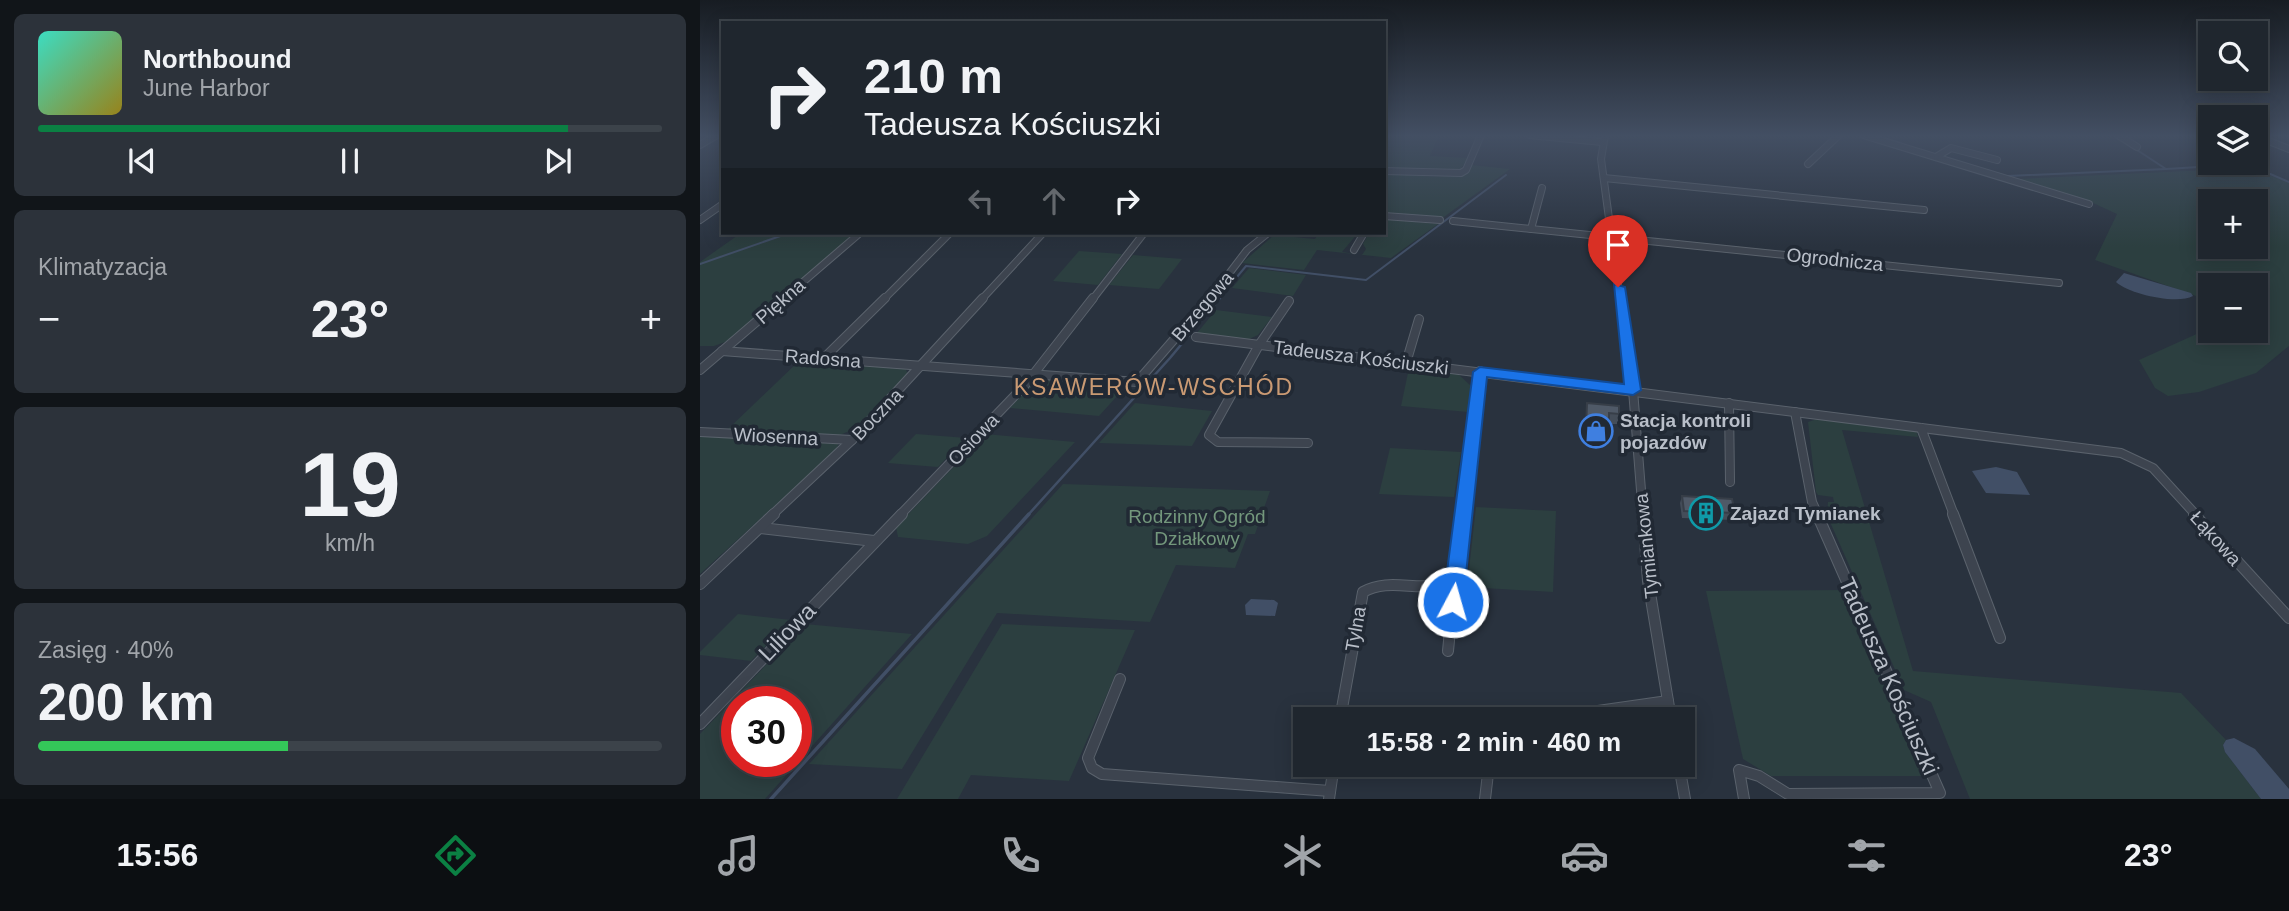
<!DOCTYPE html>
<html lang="pl">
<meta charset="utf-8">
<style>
:root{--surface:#1f262e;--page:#2c323a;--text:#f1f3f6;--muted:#a1a5aa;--line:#3c434a;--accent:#0b8043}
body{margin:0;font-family:Helvetica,sans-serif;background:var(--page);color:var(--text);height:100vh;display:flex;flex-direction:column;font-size:26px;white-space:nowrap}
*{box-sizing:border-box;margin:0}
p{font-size:23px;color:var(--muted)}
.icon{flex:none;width:38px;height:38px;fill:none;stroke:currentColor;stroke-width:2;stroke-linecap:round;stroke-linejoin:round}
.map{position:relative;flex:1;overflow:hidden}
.drawer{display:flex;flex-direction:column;gap:14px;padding:14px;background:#111519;width:700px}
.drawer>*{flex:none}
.banner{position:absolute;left:21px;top:21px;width:665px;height:214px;border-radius:0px;box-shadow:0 4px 18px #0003,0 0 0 2px var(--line);background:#1f262e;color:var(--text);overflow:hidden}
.tools{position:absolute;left:1498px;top:21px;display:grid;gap:14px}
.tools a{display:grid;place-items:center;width:70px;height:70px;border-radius:0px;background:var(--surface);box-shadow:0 4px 18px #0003,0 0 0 2px var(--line);font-size:35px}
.speed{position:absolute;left:21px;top:686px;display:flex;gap:14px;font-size:35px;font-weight:700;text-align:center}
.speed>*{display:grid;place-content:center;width:91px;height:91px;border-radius:50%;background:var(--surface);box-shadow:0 4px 18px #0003,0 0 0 2px var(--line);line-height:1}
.speed .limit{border:10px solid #d22;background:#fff;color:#111}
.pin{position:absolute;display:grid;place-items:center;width:60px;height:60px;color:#fff;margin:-72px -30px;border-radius:50% 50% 50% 0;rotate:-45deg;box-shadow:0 0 7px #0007}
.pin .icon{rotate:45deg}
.me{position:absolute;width:77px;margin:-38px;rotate:6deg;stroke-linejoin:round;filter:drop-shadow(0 0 5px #0008)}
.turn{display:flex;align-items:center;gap:24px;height:147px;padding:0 28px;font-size:32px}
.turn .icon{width:91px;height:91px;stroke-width:2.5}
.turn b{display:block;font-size:49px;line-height:60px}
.lanes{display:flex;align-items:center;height:66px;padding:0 28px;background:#0003;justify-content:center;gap:35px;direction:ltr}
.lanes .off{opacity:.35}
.big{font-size:52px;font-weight:700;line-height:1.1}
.drawer .tile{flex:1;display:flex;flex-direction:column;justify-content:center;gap:10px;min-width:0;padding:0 24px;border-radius:10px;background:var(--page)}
.drawer .dial{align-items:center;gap:0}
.dial b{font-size:91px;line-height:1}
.song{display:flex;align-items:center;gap:21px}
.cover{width:84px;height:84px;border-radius:10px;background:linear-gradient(135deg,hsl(170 70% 55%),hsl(50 70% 35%))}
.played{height:7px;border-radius:4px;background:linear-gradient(90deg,var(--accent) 85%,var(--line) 85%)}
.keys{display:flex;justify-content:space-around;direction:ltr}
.heat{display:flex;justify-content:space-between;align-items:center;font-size:38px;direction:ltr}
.charge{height:10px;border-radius:5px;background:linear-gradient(90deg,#34c759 40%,var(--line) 0)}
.trip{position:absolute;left:593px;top:707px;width:402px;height:70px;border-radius:0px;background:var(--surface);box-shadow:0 4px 18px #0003,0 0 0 2px var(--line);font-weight:700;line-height:70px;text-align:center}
.tab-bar{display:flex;height:112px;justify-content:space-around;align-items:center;background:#0c0f12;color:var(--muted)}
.tab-bar .icon{width:49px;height:49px}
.tab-bar .active{color:var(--accent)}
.tab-bar b{font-size:32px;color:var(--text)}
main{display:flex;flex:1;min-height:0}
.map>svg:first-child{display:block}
.green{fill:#2c3f40;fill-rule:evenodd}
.water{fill:#414f66}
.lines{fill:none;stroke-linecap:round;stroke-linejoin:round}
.stream-far2{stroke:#414f66;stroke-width:2}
.stream-far1{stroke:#414f66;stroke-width:2.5}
.stream{stroke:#414f66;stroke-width:3.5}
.street-far2-casing{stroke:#5a626c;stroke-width:8}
.street-far1-casing{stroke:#5a626c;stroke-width:10}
.street-casing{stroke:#5a626c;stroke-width:12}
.street-far2{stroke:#3d444f;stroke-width:6}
.street-far1{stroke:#3d444f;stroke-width:8}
.street{stroke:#3d444f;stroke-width:10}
.wall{fill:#444d59}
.building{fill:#4f5967;stroke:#373e48;stroke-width:2}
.route{fill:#1a73e8;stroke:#114b97;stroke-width:2}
.labels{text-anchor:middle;stroke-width:7;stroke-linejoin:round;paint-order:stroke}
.street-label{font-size:19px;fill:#b9bfc9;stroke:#212934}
.poi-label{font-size:19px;font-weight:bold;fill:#b9bfc9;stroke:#212934;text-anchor:start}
.park-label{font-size:19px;fill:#73977c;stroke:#212934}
.quarter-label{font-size:23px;letter-spacing:2px;fill:#ca9a73;stroke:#212934}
.near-street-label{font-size:23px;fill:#b9bfc9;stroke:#212934}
</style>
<main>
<section class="drawer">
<div class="tile">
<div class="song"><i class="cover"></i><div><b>Northbound</b><p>June Harbor</p></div></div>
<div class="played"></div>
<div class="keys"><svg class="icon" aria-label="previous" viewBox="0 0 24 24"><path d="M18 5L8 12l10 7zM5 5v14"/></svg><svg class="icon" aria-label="pause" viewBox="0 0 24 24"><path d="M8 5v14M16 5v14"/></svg><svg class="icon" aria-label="next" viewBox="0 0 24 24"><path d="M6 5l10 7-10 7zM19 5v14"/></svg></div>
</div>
<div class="tile"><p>Klimatyzacja</p>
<div class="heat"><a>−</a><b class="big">23°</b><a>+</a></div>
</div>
<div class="tile dial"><b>19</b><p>km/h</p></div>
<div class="tile"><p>Zasięg · 40%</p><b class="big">200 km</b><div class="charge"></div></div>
</section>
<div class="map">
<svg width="1589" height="799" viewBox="0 0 1589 799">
<rect width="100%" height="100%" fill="#29323e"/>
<g class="green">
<polygon points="684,135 739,135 730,156 769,158 758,172 684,169"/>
<path d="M 771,165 L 810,169 L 741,219 L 684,214 L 684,172 C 704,174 761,184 771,165 Z"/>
<path d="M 1551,168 L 1589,183 L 1589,346 L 1556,373 L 1499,392 L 1468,396 L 1455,388 L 1439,360 L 1501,332 L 1526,336 L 1528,331 L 1556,331 L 1556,285 L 1510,285 L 1510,301 L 1395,260 L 1417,214 L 1391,202 L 1316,179 ZM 1510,201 L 1556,201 L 1556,247 L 1510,247 Z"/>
<polygon points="684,219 738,224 691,258 617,250 604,270 542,263 574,235 615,239 619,233 658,233 642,252 662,255 666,249 663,244 669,233 684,233"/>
<polygon points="41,233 158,233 28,341 14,346 0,346 0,262"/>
<polygon points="379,251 422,254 398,285 353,281"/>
<polygon points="433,255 482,259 459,289 409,285"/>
<polygon points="549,268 606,275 593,296 532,288"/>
<polygon points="516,310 572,317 558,335 549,339 497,333"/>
<polygon points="99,361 205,367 208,375 156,428 140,435 28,429"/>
<polygon points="709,368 758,374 771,386 768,412 701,406"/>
<polygon points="346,380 418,386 418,395 399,416 310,408 331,385"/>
<polygon points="435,403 512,411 492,446 399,443"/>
<polygon points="1117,419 1216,430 1218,437 1142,430 1213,671 1481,693 1526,740 1523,745 1525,752 1561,799 1270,799 1231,702 1204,690 1127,515 1128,502 1134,502 1133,497 1118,495 1116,492 1108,422"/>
<polygon points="216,434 266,438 238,467 188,463"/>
<polygon points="285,434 375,442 287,536 268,544 198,537 196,527"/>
<polygon points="0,435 138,444 137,449 0,574"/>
<polygon points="690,448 761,452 754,497 679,494"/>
<polygon points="363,484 570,491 555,534 548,534 535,568 476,565 450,622 297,613 202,769 109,764"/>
<polygon points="776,507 856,511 853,592 767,587"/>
<polygon points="1143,590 1146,595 1223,776 1071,776 1043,759 1006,591"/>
<polygon points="38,614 91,620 51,661 0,655 0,652"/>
<path d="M 105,624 L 212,634 L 65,799 L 0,799 L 0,734 ZM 37,702 L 96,702 L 96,761 L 37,761 Z"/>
<polygon points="302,624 435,630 369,781 271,775 258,799 197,799"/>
</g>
<g class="water">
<path d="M 1424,273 L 1491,293 L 1493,296 C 1477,305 1429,294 1416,282 Z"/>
<polygon points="1296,467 1317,472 1330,495 1286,493 1272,471"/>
<polygon points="551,599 574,600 578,603 575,616 546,615 545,605"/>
<polygon points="1534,738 1555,749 1589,789 1589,799 1561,799 1525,752 1523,745 1526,740"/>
</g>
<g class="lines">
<g class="stream-far2">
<polyline points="1174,135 1201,143"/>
<polyline points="1434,148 1466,169 1547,164 1589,182"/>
<polyline points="1308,176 1466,169"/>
<polyline points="0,264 89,233"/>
<polyline points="518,300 546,266 666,280 806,175"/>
</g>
<polyline class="stream-far1" points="328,515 470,358 520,298"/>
<polyline class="stream" points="71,799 329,514"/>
<defs>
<g id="street-far2">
<polyline points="829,135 902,142"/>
<polyline points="905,135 901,159 920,300"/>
<polyline points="1163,135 1389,204"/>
<polyline points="1418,135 1437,147"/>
<polyline points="1556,136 1589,149"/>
<polyline points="0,145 17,135"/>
<polyline points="1236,157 1251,148 1297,160"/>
<polyline points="1108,164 1139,135"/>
<polyline points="684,171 761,173 766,170 781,135"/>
<polyline points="904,178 1224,210"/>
<polyline points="684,216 740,220"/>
<polyline points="0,220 23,204"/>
<polyline points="753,221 1359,283"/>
<polyline points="831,229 842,188"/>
<polyline points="654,250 664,233"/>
<polyline points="82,300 160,233"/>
<polyline points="183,300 250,233"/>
<polyline points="281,300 343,233"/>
<polyline points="392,300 444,233"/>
<polyline points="509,300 547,250 568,233"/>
</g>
<g id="street-far1">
<polyline points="920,298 933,390 943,515"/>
<polyline points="589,301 559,345 509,435 518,442 608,443"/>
<polyline points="496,337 1421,453 1453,468 1496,515"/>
<polyline points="22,351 437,382 510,298"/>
<polyline points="123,359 185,298"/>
<polyline points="706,363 719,319"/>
<polyline points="0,370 84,298"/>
<polyline points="1029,403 1030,482"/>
<polyline points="1095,412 1112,502 1118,515"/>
<polyline points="1221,428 1254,515"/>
<polyline points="0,432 152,440"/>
<polyline points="72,515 152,440 283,298"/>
<polyline points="200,515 325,385 393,298"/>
<polyline points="763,515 780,371"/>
</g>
<g id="street">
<polyline points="943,514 948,581 971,719"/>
<polyline points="1253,514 1300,638"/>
<polyline points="1494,514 1589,618"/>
<polyline points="61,528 174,541"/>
<polyline points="0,584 74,514"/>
<polyline points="748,651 755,578"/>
<polyline points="420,679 388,758 392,768 402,774 630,791"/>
<path d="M 640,719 L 663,592 C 693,575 726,597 755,578 L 763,514"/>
<polyline points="842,719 968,701"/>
<polyline points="0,724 202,514"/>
<polyline points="979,765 985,799"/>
<polyline points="629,799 634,765"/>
<polyline points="785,799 789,765"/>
<polyline points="1044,799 1039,770 1059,776 1088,794 1240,793 1117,514"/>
</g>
</defs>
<use href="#street-far2" class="street-far2-casing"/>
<use href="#street-far1" class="street-far1-casing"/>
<use href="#street" class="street-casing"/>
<use href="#street-far2" class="street-far2"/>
<use href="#street-far1" class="street-far1"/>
<use href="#street" class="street"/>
</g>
<g class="wall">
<polygon points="887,403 919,414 918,424 909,424 907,440 885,439"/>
<polygon points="982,496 1035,513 1033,520 982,518 980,503"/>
</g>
<g class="building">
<polygon points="887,403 919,406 919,414 909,413 909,430 886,428"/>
<polygon points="982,496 1032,499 1035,513 984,511"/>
</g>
<linearGradient id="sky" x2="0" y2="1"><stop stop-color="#171c22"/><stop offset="0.55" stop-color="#434f63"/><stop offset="1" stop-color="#434f63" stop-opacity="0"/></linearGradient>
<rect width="1589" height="247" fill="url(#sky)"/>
<polygon class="route" points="914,284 925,287 941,390 933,395 787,377 763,602 760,608 753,611 746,608 743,602 773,372 780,367 924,384"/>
<defs>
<symbol id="shop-ring" viewBox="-11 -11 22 22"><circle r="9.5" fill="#212934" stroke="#3f7fe0" stroke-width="1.5"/><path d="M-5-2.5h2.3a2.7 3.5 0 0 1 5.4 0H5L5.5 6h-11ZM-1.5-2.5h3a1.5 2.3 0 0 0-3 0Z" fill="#3f7fe0"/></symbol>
<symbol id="building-ring" viewBox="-11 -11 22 22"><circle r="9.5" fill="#212934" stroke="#0f9aa8" stroke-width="1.5"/><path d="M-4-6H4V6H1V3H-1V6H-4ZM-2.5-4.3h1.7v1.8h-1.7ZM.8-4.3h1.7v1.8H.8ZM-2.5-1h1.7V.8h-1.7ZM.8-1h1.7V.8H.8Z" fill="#0f9aa8"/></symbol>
</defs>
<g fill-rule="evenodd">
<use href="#shop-ring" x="877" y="412" width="38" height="38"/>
<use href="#building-ring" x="987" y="494" width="38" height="38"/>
</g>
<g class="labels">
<g class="street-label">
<text transform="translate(1135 259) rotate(6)" y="7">Ogrodnicza</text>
<text transform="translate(80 301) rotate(-41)" y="7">Piękna</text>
<text transform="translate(502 306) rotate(-50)" y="7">Brzegowa</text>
<text transform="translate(661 357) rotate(7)" y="7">Tadeusza Kościuszki</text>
<text transform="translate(123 358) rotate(4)" y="7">Radosna</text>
<text transform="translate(177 414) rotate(-46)" y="7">Boczna</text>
<text transform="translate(76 436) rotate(3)" y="7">Wiosenna</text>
<text transform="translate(273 439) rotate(-46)" y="7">Osiowa</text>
<text transform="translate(1516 538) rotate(48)" y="7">Łąkowa</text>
<text transform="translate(946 546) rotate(-96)" y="7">Tymiankowa</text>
<text transform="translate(655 629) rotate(-80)" y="7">Tylna</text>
</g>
<g class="poi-label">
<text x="920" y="427">Stacja kontroli<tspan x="920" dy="22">pojazdów</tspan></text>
<text x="1030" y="520">Zajazd Tymianek</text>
</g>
<g class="park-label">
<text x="497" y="523">Rodzinny Ogród<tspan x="497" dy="22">Działkowy</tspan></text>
</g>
<g class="quarter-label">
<text x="454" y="395">KSAWERÓW-WSCHÓD</text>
</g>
<g class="near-street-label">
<text transform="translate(87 632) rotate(-46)" y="8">Liliowa</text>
<text transform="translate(1189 676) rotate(66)" y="8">Tadeusza Kościuszki</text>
</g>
</g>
</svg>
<div class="tools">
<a><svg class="icon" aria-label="search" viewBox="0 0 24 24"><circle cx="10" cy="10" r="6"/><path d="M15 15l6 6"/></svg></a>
<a><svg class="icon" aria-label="layers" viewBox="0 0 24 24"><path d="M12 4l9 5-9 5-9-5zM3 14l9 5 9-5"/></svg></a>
<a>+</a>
<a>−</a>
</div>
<div class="speed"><div class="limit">30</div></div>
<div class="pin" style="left:918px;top:287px;background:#d93025"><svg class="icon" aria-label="arrive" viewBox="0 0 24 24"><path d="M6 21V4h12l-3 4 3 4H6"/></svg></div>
<svg class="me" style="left:753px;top:602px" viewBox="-20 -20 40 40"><circle r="17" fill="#1a73e8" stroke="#fff" stroke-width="3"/><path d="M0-11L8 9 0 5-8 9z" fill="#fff"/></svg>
<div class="trip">15:58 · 2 min · 460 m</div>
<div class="banner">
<div class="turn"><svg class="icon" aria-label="right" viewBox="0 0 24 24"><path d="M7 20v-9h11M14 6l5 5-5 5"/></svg><div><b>210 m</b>Tadeusza Kościuszki</div></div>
<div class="lanes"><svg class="icon off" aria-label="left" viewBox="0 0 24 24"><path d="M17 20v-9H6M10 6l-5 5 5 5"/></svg><svg class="icon off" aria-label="ahead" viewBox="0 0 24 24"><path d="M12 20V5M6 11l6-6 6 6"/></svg><svg class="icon" aria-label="right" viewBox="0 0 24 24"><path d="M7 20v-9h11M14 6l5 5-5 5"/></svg></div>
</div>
</div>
</main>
<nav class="tab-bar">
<b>15:56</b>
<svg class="icon active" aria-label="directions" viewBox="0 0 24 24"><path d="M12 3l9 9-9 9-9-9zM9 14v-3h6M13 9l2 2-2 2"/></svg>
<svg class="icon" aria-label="music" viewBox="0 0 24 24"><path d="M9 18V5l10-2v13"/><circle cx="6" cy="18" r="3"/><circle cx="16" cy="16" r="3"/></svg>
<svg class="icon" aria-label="phone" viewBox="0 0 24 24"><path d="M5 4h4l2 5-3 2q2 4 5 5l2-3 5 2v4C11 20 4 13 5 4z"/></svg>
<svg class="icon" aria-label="climate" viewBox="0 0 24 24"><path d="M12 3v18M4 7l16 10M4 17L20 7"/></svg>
<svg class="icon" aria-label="car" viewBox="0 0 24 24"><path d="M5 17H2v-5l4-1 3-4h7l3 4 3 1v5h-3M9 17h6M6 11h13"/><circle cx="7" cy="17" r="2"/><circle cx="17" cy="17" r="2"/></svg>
<svg class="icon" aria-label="filters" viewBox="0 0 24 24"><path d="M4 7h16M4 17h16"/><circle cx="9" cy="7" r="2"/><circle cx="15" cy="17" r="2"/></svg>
<b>23°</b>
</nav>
